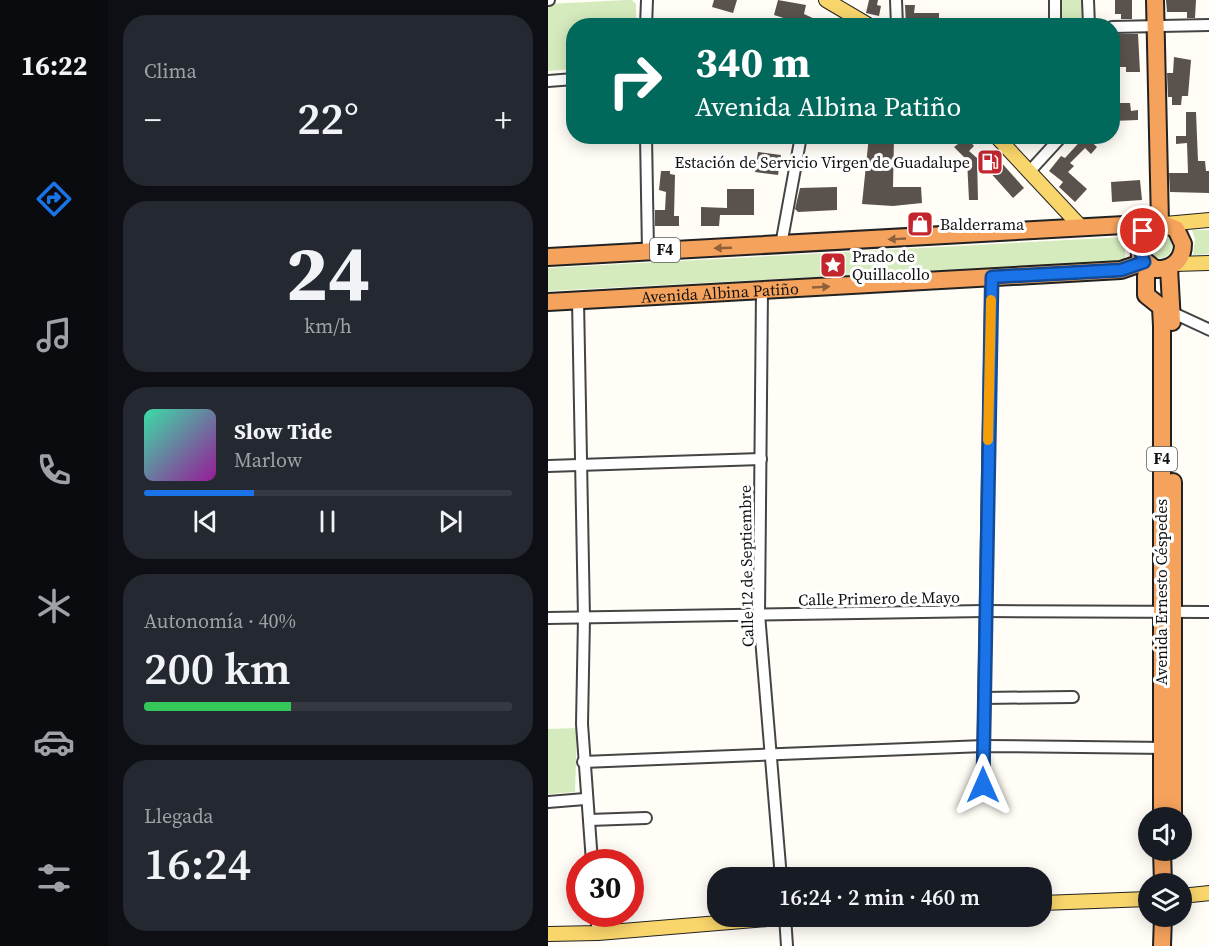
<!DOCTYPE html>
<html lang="es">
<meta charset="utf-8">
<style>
:root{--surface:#171b24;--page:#242831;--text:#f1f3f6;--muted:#9ea1a6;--line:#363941;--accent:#1a73e8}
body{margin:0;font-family:"Source Serif 4",serif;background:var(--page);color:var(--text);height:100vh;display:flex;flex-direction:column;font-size:22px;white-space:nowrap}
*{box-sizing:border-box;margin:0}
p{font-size:20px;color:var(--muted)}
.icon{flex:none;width:33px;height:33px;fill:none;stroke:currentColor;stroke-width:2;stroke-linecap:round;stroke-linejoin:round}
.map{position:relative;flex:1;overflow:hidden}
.panel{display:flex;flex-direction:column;gap:15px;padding:15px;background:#0d0f14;width:440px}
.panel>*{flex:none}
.hud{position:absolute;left:18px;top:18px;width:554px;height:126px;border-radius:24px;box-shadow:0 3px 15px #0003;background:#00695c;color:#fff;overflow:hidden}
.buttons{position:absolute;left:590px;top:807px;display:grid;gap:12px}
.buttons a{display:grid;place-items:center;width:54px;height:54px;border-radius:50%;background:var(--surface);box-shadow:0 3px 15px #0003;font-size:30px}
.speed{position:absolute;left:18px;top:849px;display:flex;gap:12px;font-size:30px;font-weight:700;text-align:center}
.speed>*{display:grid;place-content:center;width:78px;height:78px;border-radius:50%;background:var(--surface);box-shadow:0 3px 15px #0003;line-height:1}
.speed .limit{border:9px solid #d22;background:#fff;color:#111}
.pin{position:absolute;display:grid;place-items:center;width:51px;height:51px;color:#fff;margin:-26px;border:3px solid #fff;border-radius:50%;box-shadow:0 2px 6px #0007}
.me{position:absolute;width:66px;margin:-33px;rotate:0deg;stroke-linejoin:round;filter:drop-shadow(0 0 4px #0008)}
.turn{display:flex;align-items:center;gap:21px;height:126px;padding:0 30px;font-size:27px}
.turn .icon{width:78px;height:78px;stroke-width:2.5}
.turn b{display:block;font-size:42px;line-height:51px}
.big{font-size:45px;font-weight:600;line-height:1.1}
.panel .tile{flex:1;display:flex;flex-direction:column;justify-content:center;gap:9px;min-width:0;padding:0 21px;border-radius:24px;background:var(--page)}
.panel .dial{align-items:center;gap:0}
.dial b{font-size:78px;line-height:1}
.song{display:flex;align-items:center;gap:18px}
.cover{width:72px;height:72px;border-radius:9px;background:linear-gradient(135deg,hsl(160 70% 55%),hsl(300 70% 35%))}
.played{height:6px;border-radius:3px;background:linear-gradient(90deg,var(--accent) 30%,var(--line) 30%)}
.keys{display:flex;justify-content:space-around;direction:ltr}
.heat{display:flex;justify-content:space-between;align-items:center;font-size:33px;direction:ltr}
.charge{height:9px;border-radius:4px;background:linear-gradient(90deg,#34c759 40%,var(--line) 0)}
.trip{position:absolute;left:159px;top:867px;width:345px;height:60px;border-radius:24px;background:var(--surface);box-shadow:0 3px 15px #0003;font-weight:600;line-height:60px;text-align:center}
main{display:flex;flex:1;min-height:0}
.dock{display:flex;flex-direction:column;width:108px;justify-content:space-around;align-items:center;background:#090b0e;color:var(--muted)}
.dock .icon{width:42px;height:42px}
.dock .on{color:var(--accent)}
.dock b{font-size:27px;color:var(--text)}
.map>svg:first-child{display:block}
.green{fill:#d5ebbd}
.building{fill:#5a524d}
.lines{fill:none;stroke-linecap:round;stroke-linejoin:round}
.minor-casing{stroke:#444;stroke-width:14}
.major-casing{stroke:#222;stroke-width:16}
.highway-casing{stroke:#222;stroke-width:20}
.minor{stroke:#fff;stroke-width:10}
.major{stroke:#f9d66b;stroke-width:14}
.highway{stroke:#f5a25d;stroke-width:16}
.oneway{fill:#8e613b}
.route-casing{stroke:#114b97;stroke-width:15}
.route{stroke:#1a73e8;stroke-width:10}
.slow{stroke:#f59e0b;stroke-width:10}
.labels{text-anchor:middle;stroke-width:6;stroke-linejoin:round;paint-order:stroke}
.shield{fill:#fff;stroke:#585858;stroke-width:1.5}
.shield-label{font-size:15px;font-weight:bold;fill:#111}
.poi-label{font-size:16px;fill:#111;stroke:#fff;text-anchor:start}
.street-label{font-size:16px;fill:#111;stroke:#fff}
</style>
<main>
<nav class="dock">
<b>16:22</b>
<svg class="icon on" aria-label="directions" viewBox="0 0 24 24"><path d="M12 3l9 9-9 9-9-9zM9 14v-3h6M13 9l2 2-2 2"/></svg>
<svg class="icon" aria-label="music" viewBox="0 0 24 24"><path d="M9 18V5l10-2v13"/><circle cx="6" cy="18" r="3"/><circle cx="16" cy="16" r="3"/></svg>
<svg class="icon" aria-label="phone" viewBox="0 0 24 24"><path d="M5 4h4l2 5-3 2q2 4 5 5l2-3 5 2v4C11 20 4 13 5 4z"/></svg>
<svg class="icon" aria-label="climate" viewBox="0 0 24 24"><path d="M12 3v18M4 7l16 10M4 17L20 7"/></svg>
<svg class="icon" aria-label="car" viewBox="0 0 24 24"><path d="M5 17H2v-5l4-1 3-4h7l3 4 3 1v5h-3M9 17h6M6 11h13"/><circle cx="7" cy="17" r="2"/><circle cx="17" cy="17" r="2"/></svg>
<svg class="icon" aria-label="filters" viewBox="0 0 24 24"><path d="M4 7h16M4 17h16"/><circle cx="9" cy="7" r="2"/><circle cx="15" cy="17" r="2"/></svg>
</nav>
<section class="panel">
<div class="tile"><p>Clima</p>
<div class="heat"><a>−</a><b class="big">22°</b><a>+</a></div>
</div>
<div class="tile dial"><b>24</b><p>km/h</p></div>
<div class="tile">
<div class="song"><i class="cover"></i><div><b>Slow Tide</b><p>Marlow</p></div></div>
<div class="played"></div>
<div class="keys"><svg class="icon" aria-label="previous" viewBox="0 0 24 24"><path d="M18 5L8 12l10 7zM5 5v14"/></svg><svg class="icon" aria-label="pause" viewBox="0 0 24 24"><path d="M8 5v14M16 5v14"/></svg><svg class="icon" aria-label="next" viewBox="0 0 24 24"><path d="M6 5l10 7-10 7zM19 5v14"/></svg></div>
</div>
<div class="tile"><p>Autonomía · 40%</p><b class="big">200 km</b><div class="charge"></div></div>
<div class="tile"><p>Llegada</p><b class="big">16:24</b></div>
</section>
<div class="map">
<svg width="662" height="946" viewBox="0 0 662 946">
<rect width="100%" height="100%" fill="#fffdf5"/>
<g class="green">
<polygon points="79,0 84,0 88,4 88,25 26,26 25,69 0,71 0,4"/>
<rect x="511" y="0" width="25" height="21"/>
<polygon points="644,230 661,230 661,254 645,255 647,239"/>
<circle cx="612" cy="246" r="12"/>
<polygon points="577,237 577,261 0,291 0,268"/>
<polygon points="29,728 27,792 0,794 0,729"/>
</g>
<g class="building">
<polygon points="166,0 189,0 185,13 164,7"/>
<polygon points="230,0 258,5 256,14 282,26 247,26 248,22 226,15"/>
<polygon points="321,0 330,0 329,5 333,6 331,16 318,13"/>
<polygon points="567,0 584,0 584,19 573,19 573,14 567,14"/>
<polygon points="618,0 648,0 647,18 639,18 639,12 619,12"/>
<polygon points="357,5 367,5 366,13 391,13 391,26 358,26"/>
<polygon points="564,34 590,34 592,72 578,72 578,67 566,67"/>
<polygon points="626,57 643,60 640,96 634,96 633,105 624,105 624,97 620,97 619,73 625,73"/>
<polygon points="570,103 582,103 583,111 590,110 590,120 564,121 564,113 571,112"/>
<polygon points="638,112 648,112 650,161 657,161 658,171 662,171 662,193 622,192 621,173 640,173 639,143 628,144 628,136 638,136"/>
<polygon points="321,136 346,136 345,187 373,187 374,203 345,206 314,204"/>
<polygon points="403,136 417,136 426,146 421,151 429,158 430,200 421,200 419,160 406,147 410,144"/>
<polygon points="537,136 549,147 543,154 537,148 522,163 526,166 520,172 539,189 527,202 511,187 515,182 501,171 513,156 517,158"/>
<polygon points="210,152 233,155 230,175 207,172"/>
<polygon points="451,160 476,188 465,198 440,170"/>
<polygon points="113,171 122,171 122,174 127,175 126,216 131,216 131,226 107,226 107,210 117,210 118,192 111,190"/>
<polygon points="592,180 594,200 564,202 563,182"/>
<polygon points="289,187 289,210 250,212 247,209 252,188"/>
<polygon points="179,189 206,189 206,215 172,215 171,226 153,226 153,207 179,208"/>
</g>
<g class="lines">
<defs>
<g id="minor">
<polyline points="0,0 1,0"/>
<polyline points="348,0 349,26"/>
<polyline points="507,0 507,26"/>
<polyline points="540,0 541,26"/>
<polyline points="98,26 99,0"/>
<polyline points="564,27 662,25"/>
<polyline points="0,81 26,79"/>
<polyline points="98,136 100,251"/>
<polyline points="481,172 514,136"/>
<polyline points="233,245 253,136"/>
<polyline points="214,290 211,614 233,878"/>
<polyline points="30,300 36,618 34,724 44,862"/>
<polyline points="621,311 662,330"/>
<polyline points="0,466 213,459"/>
<polyline points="0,618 437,611 662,612"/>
<polyline points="436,698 525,697"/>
<polyline points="35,762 436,746 619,748"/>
<polyline points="435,785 443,277"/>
<polyline points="0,802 37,799"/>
<polyline points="41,820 98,818"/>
<polyline points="48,914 50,933"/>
<polyline points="237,916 239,946"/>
</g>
<g id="major">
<polyline points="278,0 322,26"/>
<polyline points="448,136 533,227"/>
<polyline points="617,224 662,220"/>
<polyline points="626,264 662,263"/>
<polyline points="633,896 662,893"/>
<polyline points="494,903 600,899"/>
<polyline points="0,934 50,933 255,916"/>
</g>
<g id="highway">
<polyline points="607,0 612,223"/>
<path d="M 0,257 L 612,223 L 628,229 L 635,244 C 635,261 623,270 607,269 L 592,257 L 591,237 L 606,224"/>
<polyline points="601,266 598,276 598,295 613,307 614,326 614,818"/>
<polyline points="621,268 624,322"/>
<path id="s1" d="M 0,302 L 573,270 L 596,262"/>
<polyline points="625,482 625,818"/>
<polyline points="614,850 615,884"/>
<polyline points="614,946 615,916"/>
</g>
</defs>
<use href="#minor" class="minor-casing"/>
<use href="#major" class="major-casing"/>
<use href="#highway" class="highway-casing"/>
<use href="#minor" class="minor"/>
<use href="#major" class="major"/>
<use href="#highway" class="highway"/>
</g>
<defs><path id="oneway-solid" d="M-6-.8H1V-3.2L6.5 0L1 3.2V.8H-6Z" transform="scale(1.5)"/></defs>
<g class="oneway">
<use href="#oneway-solid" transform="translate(349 239) rotate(177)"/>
<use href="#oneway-solid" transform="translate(175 248) rotate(178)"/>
<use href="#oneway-solid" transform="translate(273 287) rotate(-3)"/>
</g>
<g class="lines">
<defs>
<polyline id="route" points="435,785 444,277 573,270 596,262 590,244 595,231"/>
</defs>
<use href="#route" class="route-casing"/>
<use href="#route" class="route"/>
<polyline class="slow" points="440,440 443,300"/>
</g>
<defs>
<symbol id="fuel-square" viewBox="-11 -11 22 22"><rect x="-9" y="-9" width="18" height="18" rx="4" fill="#c4262e" stroke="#fff"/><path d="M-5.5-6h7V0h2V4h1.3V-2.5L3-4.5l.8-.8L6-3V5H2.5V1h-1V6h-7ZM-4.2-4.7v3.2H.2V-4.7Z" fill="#fff"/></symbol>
<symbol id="shop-square" viewBox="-11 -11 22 22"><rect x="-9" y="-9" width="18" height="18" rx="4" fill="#c4262e" stroke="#fff"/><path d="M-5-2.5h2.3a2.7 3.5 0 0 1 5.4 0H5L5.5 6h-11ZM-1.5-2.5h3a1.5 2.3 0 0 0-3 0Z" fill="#fff"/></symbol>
<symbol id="sight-square" viewBox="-11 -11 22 22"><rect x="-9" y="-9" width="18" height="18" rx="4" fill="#c4262e" stroke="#fff"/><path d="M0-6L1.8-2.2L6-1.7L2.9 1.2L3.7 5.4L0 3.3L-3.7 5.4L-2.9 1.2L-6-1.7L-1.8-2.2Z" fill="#fff"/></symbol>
</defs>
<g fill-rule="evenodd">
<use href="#fuel-square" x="427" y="147" width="30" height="30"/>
<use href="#shop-square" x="357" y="209" width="30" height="30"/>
<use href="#sight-square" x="270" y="250" width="30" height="30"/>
</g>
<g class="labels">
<g class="shield">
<rect x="102" y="238" width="30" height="24" rx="4.5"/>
<rect x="599" y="447" width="30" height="24" rx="4.5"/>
</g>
<g class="shield-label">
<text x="117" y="255">F4</text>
<text x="614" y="464">F4</text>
</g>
<g class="poi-label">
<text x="422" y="168" text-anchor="end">Estación de Servicio Virgen de Guadalupe</text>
<text x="392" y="230">Balderrama</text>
<text x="304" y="262">Prado de<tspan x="304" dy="18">Quillacollo</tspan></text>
</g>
<g class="street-label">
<text dy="6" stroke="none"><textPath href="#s1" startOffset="172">Avenida Albina Patiño</textPath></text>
<text transform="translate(198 566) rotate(-91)" y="6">Calle 12 de Septiembre</text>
<text transform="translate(613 592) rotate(-90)" y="6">Avenida Ernesto Céspedes</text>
<text transform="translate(331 598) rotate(-1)" y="6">Calle Primero de Mayo</text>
</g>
</g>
</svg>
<div class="buttons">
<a><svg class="icon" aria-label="sound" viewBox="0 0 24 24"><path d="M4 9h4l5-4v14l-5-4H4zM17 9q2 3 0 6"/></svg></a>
<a><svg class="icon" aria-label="layers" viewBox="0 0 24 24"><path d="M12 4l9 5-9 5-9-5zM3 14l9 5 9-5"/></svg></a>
</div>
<div class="speed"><div class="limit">30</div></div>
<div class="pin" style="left:595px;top:231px;background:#d93025"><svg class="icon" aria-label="arrive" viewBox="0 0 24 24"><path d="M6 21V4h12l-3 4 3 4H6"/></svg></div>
<svg class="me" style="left:435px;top:785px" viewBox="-20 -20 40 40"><path d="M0-17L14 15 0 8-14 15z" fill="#1a73e8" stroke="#fff" stroke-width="4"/></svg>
<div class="trip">16:24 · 2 min · 460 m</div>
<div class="hud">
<div class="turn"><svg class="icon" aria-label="right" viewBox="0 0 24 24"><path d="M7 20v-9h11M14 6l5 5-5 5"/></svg><div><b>340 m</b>Avenida Albina Patiño</div></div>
</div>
</div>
</main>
